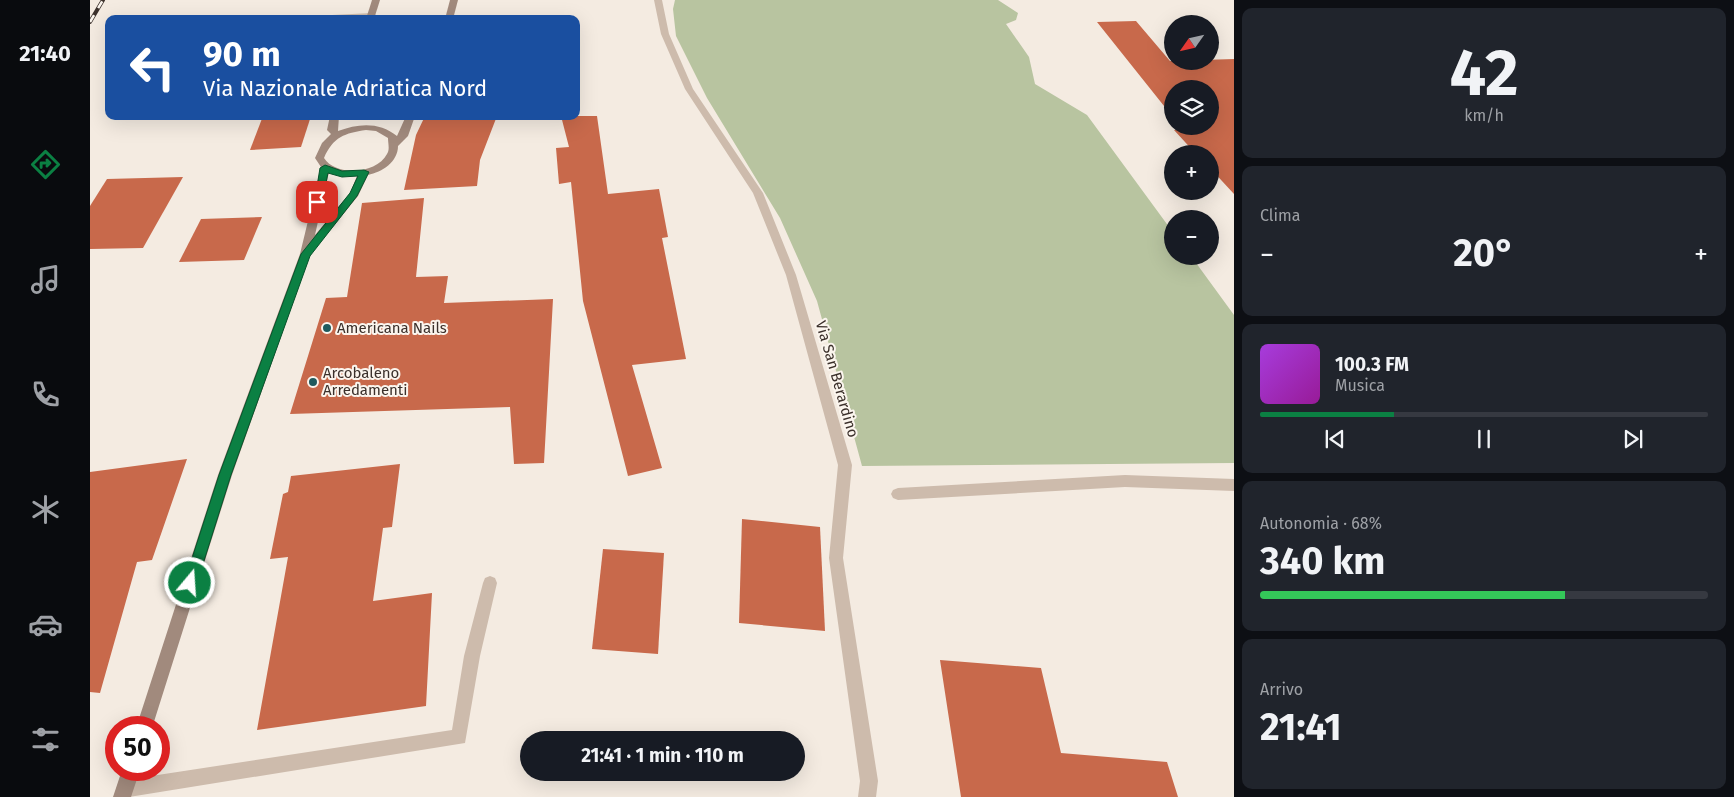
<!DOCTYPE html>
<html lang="it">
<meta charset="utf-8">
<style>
:root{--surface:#171b24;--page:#20242c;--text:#f1f3f6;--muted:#9ea1a6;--line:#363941;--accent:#0b8043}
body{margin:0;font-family:"Fira Sans",sans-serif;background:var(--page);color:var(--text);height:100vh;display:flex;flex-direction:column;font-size:19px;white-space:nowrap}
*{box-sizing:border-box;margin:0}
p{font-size:16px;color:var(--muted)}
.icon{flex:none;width:28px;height:28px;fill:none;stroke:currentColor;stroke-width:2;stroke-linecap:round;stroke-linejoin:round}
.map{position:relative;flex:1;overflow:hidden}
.side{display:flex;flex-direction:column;gap:8px;padding:8px;background:#0d0f14;width:500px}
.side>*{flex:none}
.hud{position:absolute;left:15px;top:15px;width:475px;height:105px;border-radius:10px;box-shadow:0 5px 20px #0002;background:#1a4fa0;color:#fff;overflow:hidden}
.needle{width:32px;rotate:236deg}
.controls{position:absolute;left:1074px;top:15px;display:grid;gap:10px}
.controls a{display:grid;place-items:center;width:55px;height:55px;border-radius:50%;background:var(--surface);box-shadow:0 5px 20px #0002;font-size:25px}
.speed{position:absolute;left:15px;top:716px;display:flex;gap:10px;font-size:25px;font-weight:700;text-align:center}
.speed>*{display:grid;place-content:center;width:65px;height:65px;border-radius:50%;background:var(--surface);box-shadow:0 5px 20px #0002;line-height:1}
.speed .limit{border:8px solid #d22;background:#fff;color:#111}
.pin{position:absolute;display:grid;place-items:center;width:42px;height:42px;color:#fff;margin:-21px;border-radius:10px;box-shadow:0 2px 8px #0006}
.me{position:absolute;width:55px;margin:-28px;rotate:18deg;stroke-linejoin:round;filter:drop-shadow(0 0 4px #0008)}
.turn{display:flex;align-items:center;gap:18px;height:105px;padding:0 15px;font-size:22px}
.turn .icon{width:65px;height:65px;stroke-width:2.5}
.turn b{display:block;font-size:35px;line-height:42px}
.big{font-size:38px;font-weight:700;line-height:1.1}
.side .tile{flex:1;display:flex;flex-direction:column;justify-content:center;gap:8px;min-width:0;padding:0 18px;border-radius:10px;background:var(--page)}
.side .dial{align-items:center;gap:0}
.dial b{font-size:65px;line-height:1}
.song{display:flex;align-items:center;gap:15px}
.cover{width:60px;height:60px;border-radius:8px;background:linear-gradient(135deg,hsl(280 70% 55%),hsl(300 70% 35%))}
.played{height:5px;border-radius:2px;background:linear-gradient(90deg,var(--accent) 30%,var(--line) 30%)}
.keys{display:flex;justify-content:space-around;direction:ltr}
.heat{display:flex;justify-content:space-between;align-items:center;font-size:28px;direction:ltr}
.charge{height:8px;border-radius:4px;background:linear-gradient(90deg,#34c759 68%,var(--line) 0)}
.trip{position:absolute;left:430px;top:731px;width:285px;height:50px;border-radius:25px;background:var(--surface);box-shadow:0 5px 20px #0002;font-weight:700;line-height:50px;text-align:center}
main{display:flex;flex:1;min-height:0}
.menu{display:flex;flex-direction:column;width:90px;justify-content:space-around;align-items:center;background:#090b0e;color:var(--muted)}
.menu .icon{width:35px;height:35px}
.menu .selected{color:var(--accent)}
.menu b{font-size:22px;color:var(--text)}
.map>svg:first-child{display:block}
.green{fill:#b8c4a0}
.building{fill:#c8694b}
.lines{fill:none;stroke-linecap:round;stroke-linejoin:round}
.lane{fill:#cdbbac;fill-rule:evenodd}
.street{fill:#cdbbac;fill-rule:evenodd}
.secondary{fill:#a18a7d;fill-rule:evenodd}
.rail-casing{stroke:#3b302b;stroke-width:4}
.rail{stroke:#fbf5ee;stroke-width:2.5;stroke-dasharray:8;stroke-linecap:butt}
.route{fill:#0b8043;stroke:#07532c}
.poi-dot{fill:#1f5a5e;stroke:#fbf5ee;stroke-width:2}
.labels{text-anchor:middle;stroke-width:4;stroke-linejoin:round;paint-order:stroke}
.poi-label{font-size:15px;fill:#3b302b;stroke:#fbf5ee;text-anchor:start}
.street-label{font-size:15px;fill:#3b302b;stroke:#fbf5ee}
</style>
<main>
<nav class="menu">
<b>21:40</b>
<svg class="icon selected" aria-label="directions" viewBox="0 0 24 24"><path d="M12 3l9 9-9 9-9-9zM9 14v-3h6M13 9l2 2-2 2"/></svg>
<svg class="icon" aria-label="music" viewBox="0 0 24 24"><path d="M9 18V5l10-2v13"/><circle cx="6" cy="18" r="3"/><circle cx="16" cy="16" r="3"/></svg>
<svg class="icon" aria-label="phone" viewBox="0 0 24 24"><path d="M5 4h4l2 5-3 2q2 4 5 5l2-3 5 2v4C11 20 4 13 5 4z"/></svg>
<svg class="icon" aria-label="climate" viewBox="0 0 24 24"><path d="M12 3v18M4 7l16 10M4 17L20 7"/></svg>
<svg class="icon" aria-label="car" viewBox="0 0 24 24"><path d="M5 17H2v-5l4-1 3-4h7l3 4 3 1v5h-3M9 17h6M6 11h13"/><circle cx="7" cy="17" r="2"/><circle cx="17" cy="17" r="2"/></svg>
<svg class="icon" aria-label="filters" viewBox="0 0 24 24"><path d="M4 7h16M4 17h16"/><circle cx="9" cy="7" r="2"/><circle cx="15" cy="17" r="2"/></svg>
</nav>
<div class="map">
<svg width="1144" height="797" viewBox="0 0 1144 797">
<rect width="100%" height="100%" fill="#f4ebe1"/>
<polygon class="green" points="585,0 908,0 928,13 926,20 916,24 939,57 945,84 997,115 1082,231 1082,256 1101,256 1144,315 1144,463 772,466 727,301 690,218 617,98 586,36 583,9"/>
<g class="building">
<polygon points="1046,21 1080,61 1144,59 1144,194 1120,168 1120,154 1106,154 1084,130 1093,129 1091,126 1120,126 1120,89 1082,89 1082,116 1007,22"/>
<polygon points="173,116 221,116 211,147 160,150"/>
<polygon points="335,116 407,116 390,160 387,186 314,190 326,135"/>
<polygon points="471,116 507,116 518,194 569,189 578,237 572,238 596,359 542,365 572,468 538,476 493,301 481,182 469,184 466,148 479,147"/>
<polygon points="93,177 53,248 0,249 0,206 17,179"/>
<polygon points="334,198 326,277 358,276 354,303 463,299 454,463 424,464 420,407 200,414 236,298 257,297 272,203"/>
<polygon points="172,217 154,260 89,262 111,219"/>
<polygon points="97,459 62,560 47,562 10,693 0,692 0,472"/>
<polygon points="310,464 302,527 293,528 283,601 342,593 336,706 167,730 198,557 180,559 193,494 198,492 201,476"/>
<polygon points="652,519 730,527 735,631 649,623"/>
<polygon points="513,549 574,553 568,654 502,649"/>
<polygon points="850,660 951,668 971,753 1077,762 1088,797 871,797"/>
</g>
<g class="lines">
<g class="lane">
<polygon points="282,13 286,15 285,17 198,19 202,17"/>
<polygon points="1035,475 1144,479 1144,491 1035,487 808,500 803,498 801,494 803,490 808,488"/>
</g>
<g class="street">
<polygon points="564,0 572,0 579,34 603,89 673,193 706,275 762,465 753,558 788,781 786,797 768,797 770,781 739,558 748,465 696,275 663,193 595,89 571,34"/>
<polygon points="400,576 405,578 407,583 390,656 375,743 39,797 29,795 26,789 29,783 35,780 362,730 374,656 393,583 395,578"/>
</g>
<g class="secondary">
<polygon points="282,0 290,0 284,19 276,19"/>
<polygon points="360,0 368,0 363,19 355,19"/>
<path d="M 240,116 L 249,116 L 248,131 C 269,123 290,122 307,136 L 316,116 L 325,116 L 318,136 L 308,146 C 308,162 292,172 278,175 L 268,196 L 220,255 L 142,475 L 62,728 L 46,728 L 128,475 L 210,254 L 231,167 L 225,158 L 232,143 L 241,134 L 237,130 ZM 276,130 L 286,131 L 298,138 C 298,143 300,150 297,154 C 287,174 246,177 234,158 C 243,137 255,133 276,130 ZM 239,172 L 247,175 L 267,176 L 260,193 L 225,235 Z"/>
<polygon points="32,770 50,770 41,797 23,797"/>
</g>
<defs>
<polyline id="rail" points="0,22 13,0"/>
</defs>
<use href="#rail" class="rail-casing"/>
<use href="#rail" class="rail"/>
</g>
<polygon class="route" points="235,165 252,171 274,170 279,172 267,196 220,256 141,475 107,583 105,588 100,590 96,588 94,583 129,475 211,254 260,193 268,176 252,177 238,173 232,202 230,205 224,205 230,168"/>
<g class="poi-dot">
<circle cx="237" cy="328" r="5"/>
<circle cx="223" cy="382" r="5"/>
</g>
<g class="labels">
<g class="poi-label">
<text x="247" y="333">Americana Nails</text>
<text x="233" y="378">Arcobaleno<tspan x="233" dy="17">Arredamenti</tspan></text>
</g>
<g class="street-label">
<text transform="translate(747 379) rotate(74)" y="5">Via San Berardino</text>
</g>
</g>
</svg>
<div class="controls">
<a><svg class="needle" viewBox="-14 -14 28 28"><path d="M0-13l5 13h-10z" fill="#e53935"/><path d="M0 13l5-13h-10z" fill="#9ea1a6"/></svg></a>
<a><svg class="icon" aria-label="layers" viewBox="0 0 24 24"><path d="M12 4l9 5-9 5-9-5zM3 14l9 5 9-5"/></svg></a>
<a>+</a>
<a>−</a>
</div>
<div class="speed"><div class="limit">50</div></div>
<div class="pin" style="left:227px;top:202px;background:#d93025"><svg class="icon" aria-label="arrive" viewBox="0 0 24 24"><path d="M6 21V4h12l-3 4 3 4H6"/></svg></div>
<svg class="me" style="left:100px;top:583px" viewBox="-20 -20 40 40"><circle r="17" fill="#0b8043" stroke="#fff" stroke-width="3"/><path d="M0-11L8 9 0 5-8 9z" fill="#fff"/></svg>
<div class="trip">21:41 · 1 min · 110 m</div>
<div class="hud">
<div class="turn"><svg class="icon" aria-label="left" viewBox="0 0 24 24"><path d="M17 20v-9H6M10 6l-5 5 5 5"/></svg><div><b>90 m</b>Via Nazionale Adriatica Nord</div></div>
</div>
</div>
<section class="side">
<div class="tile dial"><b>42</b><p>km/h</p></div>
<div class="tile"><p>Clima</p>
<div class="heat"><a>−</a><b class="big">20°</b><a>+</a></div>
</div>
<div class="tile">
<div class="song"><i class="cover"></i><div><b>100.3 FM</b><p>Musica</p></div></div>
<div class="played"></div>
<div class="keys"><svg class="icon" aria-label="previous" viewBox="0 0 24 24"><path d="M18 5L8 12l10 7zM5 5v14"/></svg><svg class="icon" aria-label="pause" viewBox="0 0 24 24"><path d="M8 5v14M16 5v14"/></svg><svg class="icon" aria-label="next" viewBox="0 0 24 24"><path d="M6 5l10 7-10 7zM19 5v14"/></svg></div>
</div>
<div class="tile"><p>Autonomia · 68%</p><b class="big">340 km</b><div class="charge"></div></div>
<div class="tile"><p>Arrivo</p><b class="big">21:41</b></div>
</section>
</main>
